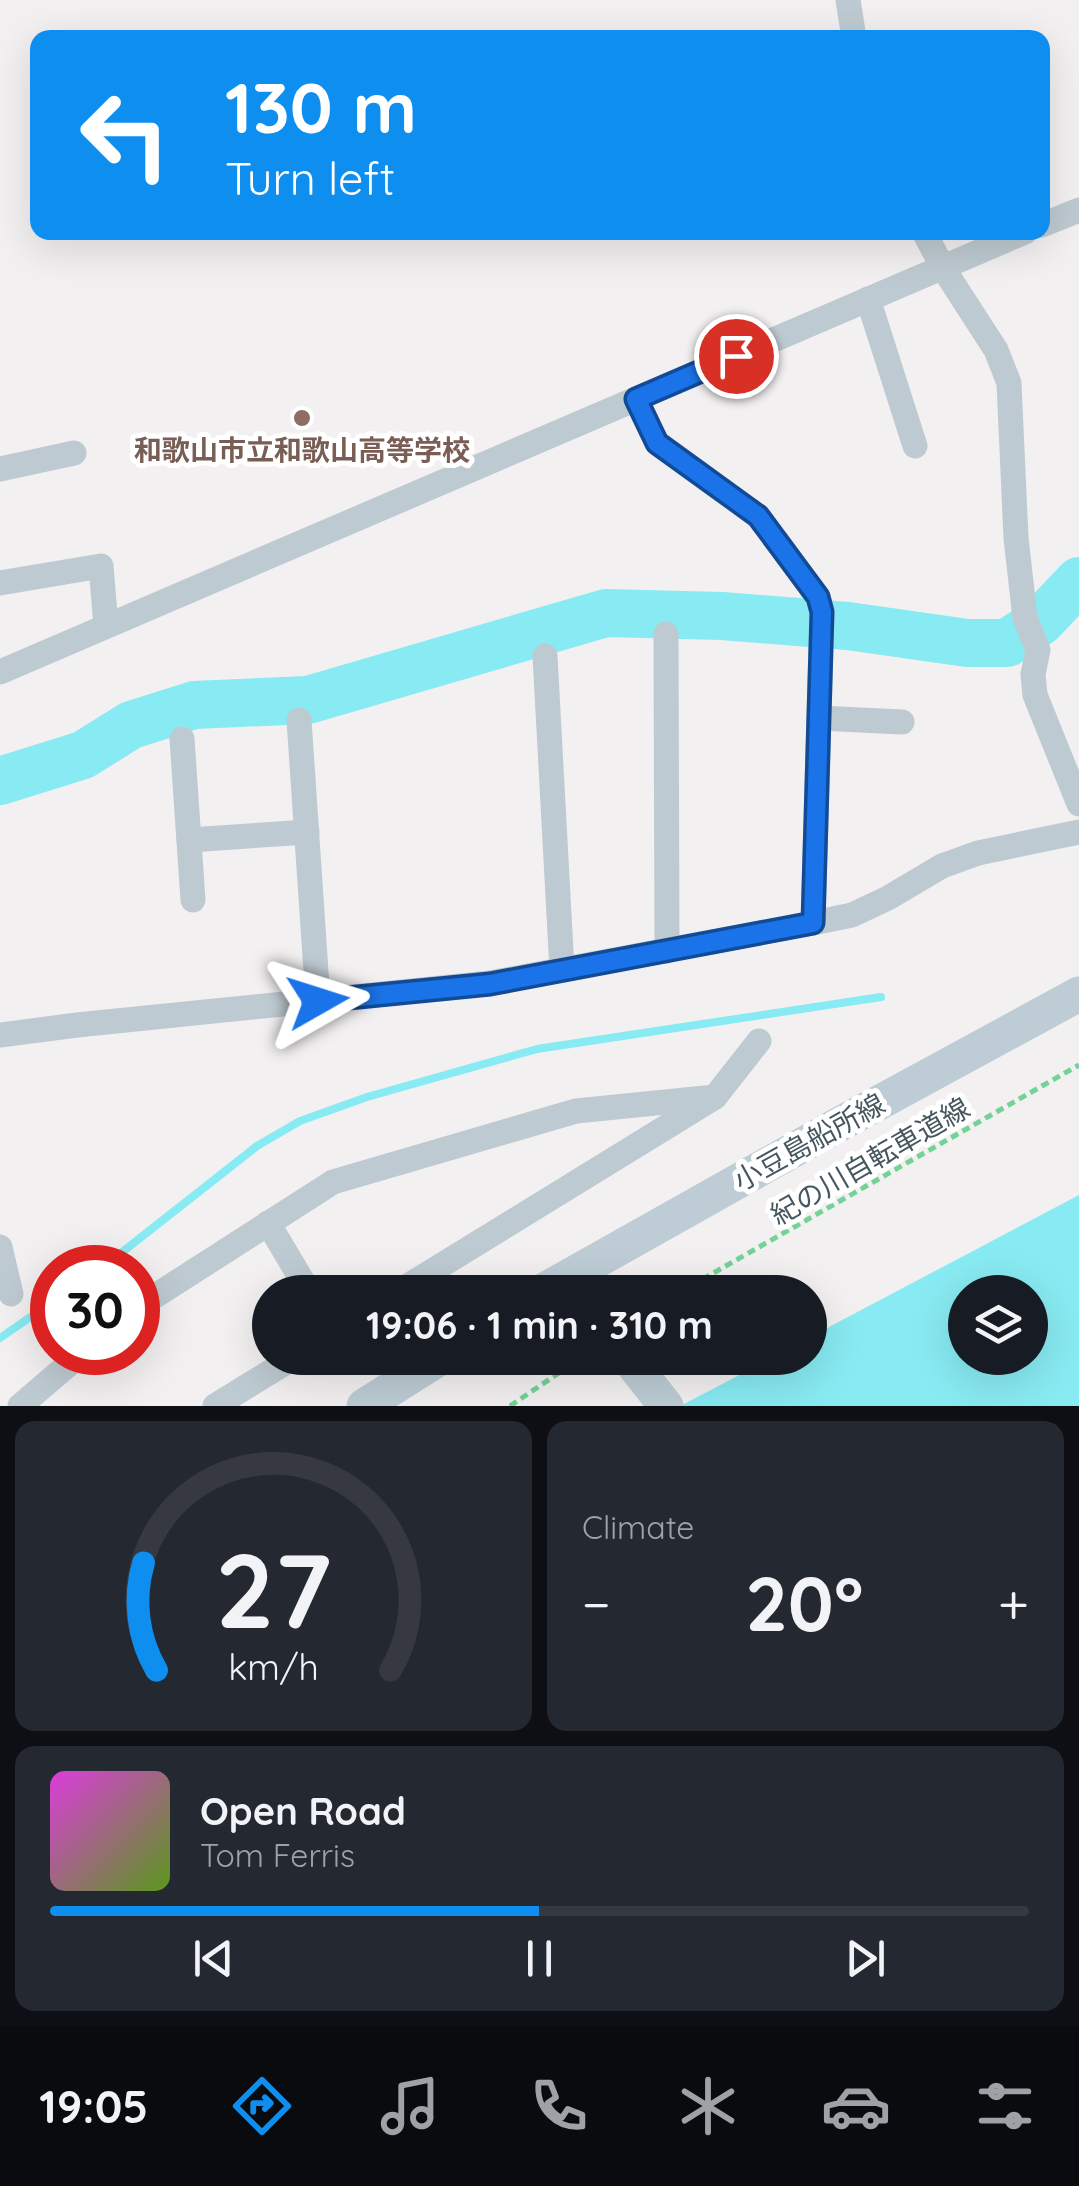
<!DOCTYPE html>
<meta charset="utf-8">
<style>
:root{--surface:#171b24;--page:#242831;--text:#f1f3f6;--muted:#9ea1a6;--line:#363941;--accent:#0e8ff0}
body{margin:0;font-family:Quicksand,"Noto Sans JP",sans-serif;background:var(--page);color:var(--text);height:100vh;display:flex;flex-direction:column;font-size:38px;white-space:nowrap}
*{box-sizing:border-box;margin:0}
p{font-size:32px;color:var(--muted)}
.icon{flex:none;width:55px;height:55px;fill:none;stroke:currentColor;stroke-width:2;stroke-linecap:round;stroke-linejoin:round}
.map{position:relative;height:1406px;overflow:hidden}
.panel{display:flex;flex-direction:column;gap:15px;padding:15px;background:#0d0f14;flex:1}
.panel>*{flex:none}
.banner{position:absolute;left:30px;top:30px;width:1020px;height:210px;border-radius:20px;box-shadow:0 10px 40px #0002;background:#0e8ff0;color:#fff;overflow:hidden}
.controls{position:absolute;left:948px;top:1275px;display:grid;gap:20px}
.controls a{display:grid;place-items:center;width:100px;height:100px;border-radius:50%;background:var(--surface);box-shadow:0 10px 40px #0002;font-size:50px}
.speed{position:absolute;left:30px;top:1245px;display:flex;gap:20px;font-size:50px;font-weight:700;text-align:center}
.speed>*{display:grid;place-content:center;width:130px;height:130px;border-radius:50%;background:var(--surface);box-shadow:0 10px 40px #0002;line-height:1}
.speed .limit{border:15px solid #d22;background:#fff;color:#111}
.pin{position:absolute;display:grid;place-items:center;width:85px;height:85px;color:#fff;margin:-42px;border:5px solid #fff;border-radius:50%;box-shadow:0 2px 10px #0007}
.me{position:absolute;width:110px;margin:-55px;rotate:84deg;stroke-linejoin:round;filter:drop-shadow(0 0 8px #0008)}
.turn{display:flex;align-items:center;gap:35px;height:210px;padding:0 30px;font-size:45px}
.turn .icon{width:130px;height:130px;stroke-width:2.5}
.turn b{display:block;font-size:70px;line-height:85px}
.big{font-size:75px;font-weight:700;line-height:1.1}
.panel .widget{flex:1;display:flex;flex-direction:column;justify-content:center;gap:15px;min-width:0;padding:0 35px;border-radius:20px;background:var(--page)}
.panel .dial{align-items:center;gap:0}
.dial svg{height:260px;overflow:visible;fill:none;stroke:var(--line);stroke-width:7;stroke-linecap:round;text-anchor:middle}
.dial text{fill:var(--text);stroke:none}
.song{display:flex;align-items:center;gap:30px}
.cover{width:120px;height:120px;border-radius:15px;background:linear-gradient(135deg,hsl(300 70% 55%),hsl(90 70% 35%))}
.played{height:10px;border-radius:5px;background:linear-gradient(90deg,var(--accent) 50%,var(--line) 50%)}
.keys{display:flex;justify-content:space-around;direction:ltr}
.heat{display:flex;justify-content:space-between;align-items:center;font-size:55px;direction:ltr}
.panel .tiles{flex:1;display:grid;gap:15px;grid-template-columns:1fr 1fr}
.widget:last-child{grid-column:span 2}
.trip{position:absolute;left:252px;top:1275px;width:575px;height:100px;border-radius:50px;background:var(--surface);box-shadow:0 10px 40px #0002;font-weight:700;line-height:100px;text-align:center}
.dock{display:flex;height:160px;justify-content:space-around;align-items:center;background:#090b0e;color:var(--muted)}
.dock .icon{width:70px;height:70px}
.dock .current{color:var(--accent)}
.dock b{font-size:45px;color:var(--text)}
.map>svg:first-child{display:block}
.water{fill:#88eaf2;fill-rule:evenodd}
.lines{fill:none;stroke-linecap:round;stroke-linejoin:round}
.stream{stroke:#88eaf2;stroke-width:8}
.river{stroke:#88eaf2;stroke-width:48}
.path{stroke:#73d396;stroke-width:5;stroke-dasharray:8 5;stroke-linecap:butt}
.street{stroke:#becad1;stroke-width:25}
.secondary{stroke:#bdccd5;stroke-width:35}
.route-casing{stroke:#114b97;stroke-width:25}
.route{stroke:#1a73e8;stroke-width:18}
.education-dot{fill:#8d6e63;stroke:#fff;stroke-width:4}
.labels{text-anchor:middle;stroke-width:10;stroke-linejoin:round;paint-order:stroke}
.education-label{font-size:28px;font-weight:bold;fill:#785e54;stroke:#fff}
.street-label{font-size:28px;fill:#475760;stroke:#fff}
</style>
<div class="map">
<svg width="1079" height="1406" viewBox="0 0 1079 1406">
<rect width="100%" height="100%" fill="#f3f0f1"/>
<path class="water" d="M 1079,1195 L 1079,1406 L 680,1406 L 772,1358 L 810,1358 L 810,1337 ZM 965,1292 L 1030,1292 L 1030,1358 L 965,1358 Z"/>
<g class="lines">
<g class="stream">
<polyline points="102,1268 257,1146 300,1121 367,1097 537,1049 881,997"/>
<polyline points="0,1338 52,1302"/>
</g>
<polyline class="river" points="0,781 83,755 131,725 194,705 308,700 606,613 722,616 848,626 967,643 1007,643 1041,621 1079,581"/>
<g class="path">
<polyline points="680,1292 1079,1065"/>
<polyline points="510,1406 581,1358"/>
</g>
<g class="street">
<polyline points="848,0 854,38"/>
<polyline points="1042,225 1079,210"/>
<polyline points="924,232 943,268 996,350 1009,383 1016,538 1025,618 1038,650 1033,674 1035,695 1079,804"/>
<polyline points="868,299 915,446"/>
<polyline points="636,399 657,443 758,516 818,597 822,612 813,923"/>
<polyline points="0,469 74,453"/>
<polyline points="0,583 101,566 106,626"/>
<polyline points="666,634 667,951"/>
<polyline points="545,656 562,970"/>
<polyline points="0,672 1025,232"/>
<polyline points="819,718 902,722"/>
<polyline points="299,720 318,1001"/>
<polyline points="182,739 193,900"/>
<polyline points="189,840 307,832"/>
<polyline points="0,1035 77,1025 490,983 813,923 852,915 888,898 942,866 978,853 1079,832"/>
<polyline points="268,1223 309,1292"/>
<polyline points="0,1247 11,1294"/>
<polyline points="398,1292 715,1097 759,1041"/>
<polyline points="138,1307 333,1182 576,1111 715,1097"/>
<polyline points="20,1406 83,1352"/>
<polyline points="215,1406 293,1358"/>
</g>
<g class="secondary">
<polyline points="541,1292 838,1125 1079,994"/>
<polyline points="628,1358 666,1406"/>
<polyline points="364,1406 440,1358"/>
</g>
</g>
<g class="lines">
<defs>
<polyline id="route" points="318,1001 490,984 813,923 822,612 818,597 758,516 657,443 636,399 736,356"/>
</defs>
<use href="#route" class="route-casing"/>
<use href="#route" class="route"/>
</g>
<circle class="education-dot" cx="302" cy="418" r="10"/>
<g class="labels">
<g class="education-label">
<text x="302" y="460">和歌山市立和歌山高等学校</text>
</g>
<g class="street-label">
<text transform="translate(809 1142) rotate(-29)" y="10">小豆島船所線</text>
<text transform="translate(870 1161) rotate(-30)" y="10">紀の川自転車道線</text>
</g>
</g>
</svg>
<div class="controls">
<a><svg class="icon" aria-label="layers" viewBox="0 0 24 24"><path d="M12 4l9 5-9 5-9-5zM3 14l9 5 9-5"/></svg></a>
</div>
<div class="speed"><div class="limit">30</div></div>
<div class="pin" style="left:736px;top:356px;background:#d93025"><svg class="icon" aria-label="arrive" viewBox="0 0 24 24"><path d="M6 21V4h12l-3 4 3 4H6"/></svg></div>
<svg class="me" style="left:318px;top:1001px" viewBox="-20 -20 40 40"><path d="M0-17L14 15 0 8-14 15z" fill="#1a73e8" stroke="#fff" stroke-width="4"/></svg>
<div class="trip">19:06 · 1 min · 310 m</div>
<div class="banner">
<div class="turn"><svg class="icon" aria-label="left" viewBox="0 0 24 24"><path d="M17 20v-9H6M10 6l-5 5 5 5"/></svg><div><b>130 m</b>Turn left</div></div>
</div>
</div>
<section class="panel">
<div class="tiles">
<div class="widget dial"><svg viewBox="0 0 100 80">
<path d="M14 69A42 42 0 1 1 86 69"/>
<path d="M14 69A42 42 0 0 1 10 36" stroke="#0e8ff0"/>
<text x="50" y="56" font-size="32" font-weight="700">27</text>
<text x="50" y="72" font-size="11">km/h</text>
</svg></div>
<div class="widget"><p>Climate</p>
<div class="heat"><a>−</a><b class="big">20°</b><a>+</a></div>
</div>
<div class="widget">
<div class="song"><i class="cover"></i><div><b>Open Road</b><p>Tom Ferris</p></div></div>
<div class="played"></div>
<div class="keys"><svg class="icon" aria-label="previous" viewBox="0 0 24 24"><path d="M18 5L8 12l10 7zM5 5v14"/></svg><svg class="icon" aria-label="pause" viewBox="0 0 24 24"><path d="M8 5v14M16 5v14"/></svg><svg class="icon" aria-label="next" viewBox="0 0 24 24"><path d="M6 5l10 7-10 7zM19 5v14"/></svg></div>
</div>
</div>
</section>
<nav class="dock">
<b>19:05</b>
<svg class="icon current" aria-label="directions" viewBox="0 0 24 24"><path d="M12 3l9 9-9 9-9-9zM9 14v-3h6M13 9l2 2-2 2"/></svg>
<svg class="icon" aria-label="music" viewBox="0 0 24 24"><path d="M9 18V5l10-2v13"/><circle cx="6" cy="18" r="3"/><circle cx="16" cy="16" r="3"/></svg>
<svg class="icon" aria-label="phone" viewBox="0 0 24 24"><path d="M5 4h4l2 5-3 2q2 4 5 5l2-3 5 2v4C11 20 4 13 5 4z"/></svg>
<svg class="icon" aria-label="climate" viewBox="0 0 24 24"><path d="M12 3v18M4 7l16 10M4 17L20 7"/></svg>
<svg class="icon" aria-label="car" viewBox="0 0 24 24"><path d="M5 17H2v-5l4-1 3-4h7l3 4 3 1v5h-3M9 17h6M6 11h13"/><circle cx="7" cy="17" r="2"/><circle cx="17" cy="17" r="2"/></svg>
<svg class="icon" aria-label="filters" viewBox="0 0 24 24"><path d="M4 7h16M4 17h16"/><circle cx="9" cy="7" r="2"/><circle cx="15" cy="17" r="2"/></svg>
</nav>
